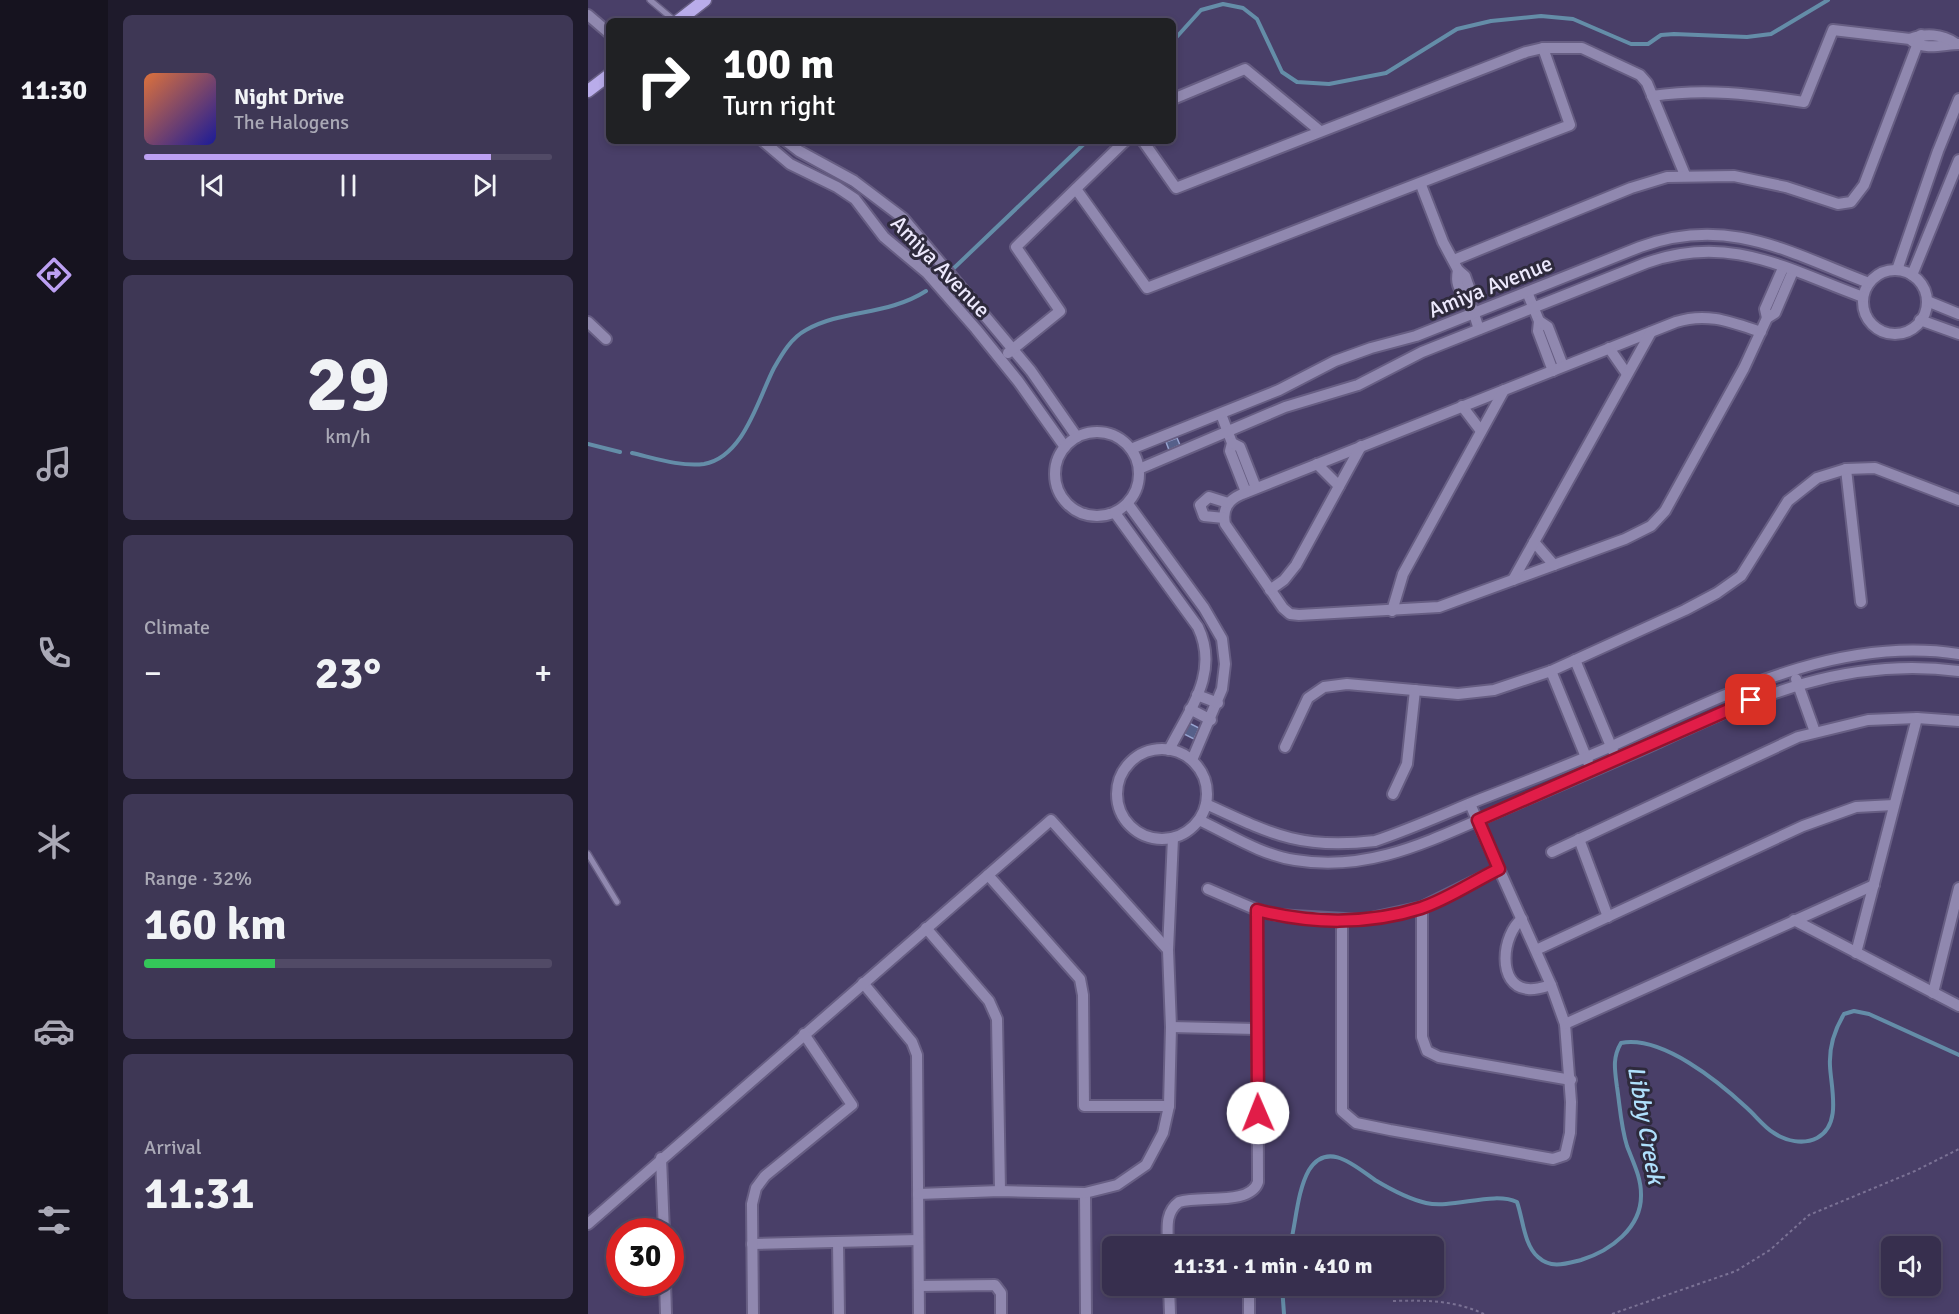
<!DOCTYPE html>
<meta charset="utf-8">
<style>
:root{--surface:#372f4e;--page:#3e3755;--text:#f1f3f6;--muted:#aaa9b6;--line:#514a66;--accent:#bca0f2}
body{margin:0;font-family:Signika,sans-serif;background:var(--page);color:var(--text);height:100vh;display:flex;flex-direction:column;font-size:22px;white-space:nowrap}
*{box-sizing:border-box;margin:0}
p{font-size:20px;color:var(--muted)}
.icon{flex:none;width:33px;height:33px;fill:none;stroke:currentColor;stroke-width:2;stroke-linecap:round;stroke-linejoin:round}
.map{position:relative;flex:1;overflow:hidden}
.details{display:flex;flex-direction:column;gap:15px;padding:15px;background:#1e1a2b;width:480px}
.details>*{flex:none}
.hud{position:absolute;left:18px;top:18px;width:570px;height:126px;border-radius:9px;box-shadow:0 3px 9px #0003,0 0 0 2px var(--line);background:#202124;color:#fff;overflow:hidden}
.tools{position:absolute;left:1293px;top:1236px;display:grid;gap:12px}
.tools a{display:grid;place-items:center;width:60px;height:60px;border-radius:9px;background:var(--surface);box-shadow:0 3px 9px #0003,0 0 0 2px var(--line);font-size:30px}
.speed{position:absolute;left:18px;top:1218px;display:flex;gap:12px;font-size:30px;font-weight:700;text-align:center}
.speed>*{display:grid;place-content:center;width:78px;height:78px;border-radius:50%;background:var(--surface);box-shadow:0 3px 9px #0003,0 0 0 2px var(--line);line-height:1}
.speed .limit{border:9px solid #d22;background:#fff;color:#111}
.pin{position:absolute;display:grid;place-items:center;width:51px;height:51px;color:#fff;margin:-26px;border-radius:12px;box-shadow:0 3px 9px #0006}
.me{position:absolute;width:66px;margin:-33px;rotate:359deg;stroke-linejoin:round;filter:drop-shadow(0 0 4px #0008)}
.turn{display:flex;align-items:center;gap:21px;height:126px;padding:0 18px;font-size:27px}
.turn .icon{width:78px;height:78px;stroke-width:2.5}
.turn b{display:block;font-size:42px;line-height:51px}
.big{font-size:45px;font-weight:700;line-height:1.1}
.details .card{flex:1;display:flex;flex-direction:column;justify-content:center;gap:9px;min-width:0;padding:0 21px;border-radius:9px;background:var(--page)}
.details .dial{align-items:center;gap:0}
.dial b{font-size:78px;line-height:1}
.song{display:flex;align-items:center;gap:18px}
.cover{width:72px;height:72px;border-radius:9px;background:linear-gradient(135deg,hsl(20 70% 55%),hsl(240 70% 35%))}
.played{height:6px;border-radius:3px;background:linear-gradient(90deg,var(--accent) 85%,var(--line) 85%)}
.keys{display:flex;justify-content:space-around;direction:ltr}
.heat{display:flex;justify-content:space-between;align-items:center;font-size:33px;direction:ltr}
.charge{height:9px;border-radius:4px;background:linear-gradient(90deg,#34c759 32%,var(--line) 0)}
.trip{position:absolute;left:514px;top:1236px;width:342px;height:60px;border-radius:9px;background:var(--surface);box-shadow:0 3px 9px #0003,0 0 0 2px var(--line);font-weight:700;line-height:60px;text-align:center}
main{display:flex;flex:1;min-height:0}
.tabs{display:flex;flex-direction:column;width:108px;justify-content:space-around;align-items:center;background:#16131f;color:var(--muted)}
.tabs .icon{width:42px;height:42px}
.tabs .selected{color:var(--accent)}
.tabs b{font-size:27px;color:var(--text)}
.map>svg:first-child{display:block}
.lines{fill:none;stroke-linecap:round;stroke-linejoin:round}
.stream{stroke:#648da8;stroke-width:4}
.building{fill:#56608a;stroke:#98a4d1;stroke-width:1.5}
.lane-casing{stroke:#675e83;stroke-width:8}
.street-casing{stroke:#675e83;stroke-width:14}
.secondary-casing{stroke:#675e83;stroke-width:15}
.path{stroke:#7b7295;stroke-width:2;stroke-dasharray:3 3;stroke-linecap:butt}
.lane{stroke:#9088af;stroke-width:5}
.street{stroke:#9088af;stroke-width:10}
.secondary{stroke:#b9acea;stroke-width:12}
.route-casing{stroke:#92132f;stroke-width:15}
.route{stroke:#e11d48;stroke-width:10}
.labels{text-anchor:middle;stroke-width:6;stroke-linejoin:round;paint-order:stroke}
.street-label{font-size:22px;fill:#ede9fd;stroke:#2e2a3c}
.water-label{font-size:24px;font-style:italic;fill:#afe0fc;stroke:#2e2a3c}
</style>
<main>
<nav class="tabs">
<b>11:30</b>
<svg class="icon selected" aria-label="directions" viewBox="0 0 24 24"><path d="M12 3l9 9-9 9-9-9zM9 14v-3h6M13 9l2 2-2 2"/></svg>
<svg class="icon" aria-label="music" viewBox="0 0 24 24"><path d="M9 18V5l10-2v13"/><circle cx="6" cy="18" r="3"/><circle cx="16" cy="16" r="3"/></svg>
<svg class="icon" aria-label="phone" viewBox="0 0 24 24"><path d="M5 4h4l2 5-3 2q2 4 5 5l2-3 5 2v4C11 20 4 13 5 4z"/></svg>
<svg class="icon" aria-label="climate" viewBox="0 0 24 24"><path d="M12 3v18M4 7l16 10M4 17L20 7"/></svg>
<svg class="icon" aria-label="car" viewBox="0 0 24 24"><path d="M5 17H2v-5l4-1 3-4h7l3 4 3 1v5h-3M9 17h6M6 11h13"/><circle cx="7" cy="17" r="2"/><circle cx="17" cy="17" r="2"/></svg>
<svg class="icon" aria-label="filters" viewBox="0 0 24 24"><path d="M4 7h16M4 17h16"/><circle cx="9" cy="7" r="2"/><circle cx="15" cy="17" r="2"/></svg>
</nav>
<section class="details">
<div class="card">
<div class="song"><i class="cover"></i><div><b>Night Drive</b><p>The Halogens</p></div></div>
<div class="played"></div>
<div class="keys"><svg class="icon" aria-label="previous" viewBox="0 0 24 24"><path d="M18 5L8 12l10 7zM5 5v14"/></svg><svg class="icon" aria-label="pause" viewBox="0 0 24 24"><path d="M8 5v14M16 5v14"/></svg><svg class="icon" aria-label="next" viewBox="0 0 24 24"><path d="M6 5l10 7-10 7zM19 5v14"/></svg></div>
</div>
<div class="card dial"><b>29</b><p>km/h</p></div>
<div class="card"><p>Climate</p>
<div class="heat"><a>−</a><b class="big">23°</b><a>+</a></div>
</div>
<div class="card"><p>Range · 32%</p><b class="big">160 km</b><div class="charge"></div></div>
<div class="card"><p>Arrival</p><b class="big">11:31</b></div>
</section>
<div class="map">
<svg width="1371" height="1314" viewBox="0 0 1371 1314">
<rect width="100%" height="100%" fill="#493f68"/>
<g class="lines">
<g class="stream">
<polyline points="585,41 613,10 635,4 655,8 669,19 694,72 709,82 741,84 798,73 869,29 903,21 953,16 985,19 1043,44 1060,44 1073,35 1086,34 1159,37 1183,34 1240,0"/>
<polyline points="366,268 499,141"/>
<polyline points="0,444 32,452"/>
<path d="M 44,453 C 66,458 93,467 116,464 C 156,457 170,399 186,368 C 194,354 203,338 218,330 C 255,309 299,316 338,291"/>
<path d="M 702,1246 C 708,1223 709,1191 721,1170 C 740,1140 768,1167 787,1180 C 802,1189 821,1199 838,1203 C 865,1209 905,1191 929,1202 C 935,1219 936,1245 950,1257 C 963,1269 977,1264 993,1260 C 1022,1251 1054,1228 1053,1194 C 1053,1177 1045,1162 1039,1146 C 1033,1127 1032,1107 1029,1087 C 1027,1071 1024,1058 1033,1043 C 1074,1035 1131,1082 1159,1108 C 1168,1116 1176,1127 1186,1133 C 1198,1141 1215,1145 1229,1138 C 1254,1125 1243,1088 1242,1066 C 1241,1048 1247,1029 1256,1014 L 1266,1011 L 1281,1014 L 1371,1055"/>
<polyline points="694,1286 696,1314"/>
</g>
</g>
<g class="building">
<polygon points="589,438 592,445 581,450 578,442"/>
<polygon points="601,723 611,728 606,739 596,734"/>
</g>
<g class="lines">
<defs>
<g id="lane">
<polyline points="62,0 87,21"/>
<polyline points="0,854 29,902"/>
</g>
<g id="street">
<polyline points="0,15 21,33"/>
<path d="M 1324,41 C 1338,51 1357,44 1371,44"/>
<path d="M 1064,96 C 1118,88 1162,94 1216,102 L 1245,30 L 1322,39 C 1337,33 1354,34 1367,43"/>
<polyline points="585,99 657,69 732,131"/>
<polyline points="175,141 202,164 249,187 267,199 296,237 339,273 388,329 430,381 477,447"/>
<polyline points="198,141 211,151 266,181 315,218 443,371 489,437"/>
<polyline points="555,141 588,188 938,52 955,48 994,48 1052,75 1059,83 1097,175"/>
<polyline points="833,185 855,242 870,270 877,276 883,293 881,302"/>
<polyline points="488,189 559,288 982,125 955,48"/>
<polyline points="866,260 1043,188 1079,177 1146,176 1198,187 1250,204 1263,202 1276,185 1333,35"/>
<path d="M 870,270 C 866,290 876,291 883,305 C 886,313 888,321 891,329"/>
<polyline points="1309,270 1350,151 1371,99"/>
<circle cx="1307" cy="302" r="32"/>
<polyline points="1324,275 1371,160"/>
<polyline points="939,292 951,321 950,331 965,371"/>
<polyline points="1339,301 1371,314"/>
<polyline points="1179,318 1177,309 1195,268"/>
<polyline points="1332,320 1371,334"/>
<polyline points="951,321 960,327 975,366"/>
<polyline points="0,322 18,339"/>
<path d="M 1173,332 C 1143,322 1119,312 1088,322 L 654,494 C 640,500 634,509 637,524 L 695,608 L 702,614 L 711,615 L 851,607 L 1037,539 L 1063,526 L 1077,511 L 1156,368 L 1179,318 L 1187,313 L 1205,271"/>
<polyline points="1021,348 1039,374"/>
<polyline points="420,353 472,311 428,247 537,141"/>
<polyline points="874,406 893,431"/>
<polyline points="633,414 644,443 642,451 658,492"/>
<circle cx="509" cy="474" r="42"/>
<polyline points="644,443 652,447 668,488"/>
<path d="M 543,449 L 691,390 L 747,361 L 783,348 L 828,336 L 1052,247 C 1140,215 1200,252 1281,283"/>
<polyline points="729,464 751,486"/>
<path d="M 551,469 L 697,407 L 770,385 L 834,352 L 1058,263 C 1142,233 1198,269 1275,297"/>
<polyline points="1258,469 1273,602"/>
<polyline points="540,504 616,608 634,639 637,664 634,689 604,760"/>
<path d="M 527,513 L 610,627 C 632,673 601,710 581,750"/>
<polyline points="636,518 616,516 612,505 621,497 640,503"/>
<polyline points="946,542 966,565"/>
<polyline points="925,580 1063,332"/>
<polyline points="682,590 696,580 708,565 773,446"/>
<polyline points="804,611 815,574 916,390"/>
<polyline points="987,660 1025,751"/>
<polyline points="963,671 1000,762"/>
<polyline points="1208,679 1227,732"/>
<polyline points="609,695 630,703"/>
<polyline points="602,709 623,720"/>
<polyline points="697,747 720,698 736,687 759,684 870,694 906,690 963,671 1097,610 1129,593 1153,576 1200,501 1229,478 1258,469 1287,468 1371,500"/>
<circle cx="574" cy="794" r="45"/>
<polyline points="805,794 819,764 827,690"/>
<path d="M 618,804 C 683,834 713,850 787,841 C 823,829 858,813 893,799 C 937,782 981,765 1024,746 C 1133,697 1247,635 1371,654"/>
<path d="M 611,820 C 641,834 673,855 707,860 C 779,872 837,843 902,815 C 956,792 1010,769 1064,745 C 1167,698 1254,656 1371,671"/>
<polyline points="991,839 1020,917"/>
<polyline points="964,852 1210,737 1280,720 1329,718 1371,721"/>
<polyline points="400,875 492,979 495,995 496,1106 581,1106"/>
<polyline points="620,889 669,910 689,915 774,920 834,907 911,869"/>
<polyline points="834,907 834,1037 839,1051 851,1057 983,1080"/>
<path d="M 934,919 C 914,934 908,986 940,989 C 948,990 956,987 963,985"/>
<polyline points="754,920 754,1111 768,1123 802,1130 965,1159 977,1155 982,1133 983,1102 977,1024 963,985 882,804"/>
<polyline points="1206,920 1371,1006"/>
<polyline points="338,928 401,1001 409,1019 412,1191"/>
<polyline points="948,950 1215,826 1268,807 1306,805"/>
<polyline points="1268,953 1329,718"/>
<polyline points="275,983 324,1042 329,1055 331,1314"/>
<polyline points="1345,993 1371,888"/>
<polyline points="977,1024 1286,885"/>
<polyline points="583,1027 668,1029"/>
<polyline points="73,1158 76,1232"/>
<polyline points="497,1193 498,1314"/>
<polyline points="330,1194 412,1191 497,1193 529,1185 558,1165 575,1133 581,1106 583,1027 580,950 585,838"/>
<polyline points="0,1224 463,820 580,950"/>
<polyline points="250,1242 251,1314"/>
<polyline points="164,1244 330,1240"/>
<path d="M 580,1246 C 580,1230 576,1213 591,1202 C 613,1195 662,1206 670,1182 L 669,910"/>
<polyline points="77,1282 78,1314"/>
<polyline points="331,1286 407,1285 413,1293 413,1314"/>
<polyline points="581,1286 582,1314"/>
<polyline points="661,1286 661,1314"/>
<polyline points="165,1314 164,1204 168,1188 177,1176 264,1105 216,1034"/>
</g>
<g id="secondary">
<polyline points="90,21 117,0"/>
<polyline points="0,91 21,75"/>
</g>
</defs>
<use href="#lane" class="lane-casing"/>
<use href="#street" class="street-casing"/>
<use href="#secondary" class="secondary-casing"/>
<g class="path">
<path d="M 805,1301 C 837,1300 866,1300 896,1314"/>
<polyline points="1024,1314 1148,1271 1182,1250 1221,1215 1327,1171 1371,1149"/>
</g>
<use href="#lane" class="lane"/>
<use href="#street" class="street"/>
<use href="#secondary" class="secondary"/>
</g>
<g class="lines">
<defs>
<path id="route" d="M 670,1113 L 669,910 C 722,924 780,925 833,908 C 860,899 886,881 911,869 L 890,820 L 1163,700"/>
</defs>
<use href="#route" class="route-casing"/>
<use href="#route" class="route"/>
</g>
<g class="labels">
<g class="street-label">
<text transform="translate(353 266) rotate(46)" y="8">Amiya Avenue</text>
<text transform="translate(902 286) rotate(-22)" y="8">Amiya Avenue</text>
</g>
<g class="water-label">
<text transform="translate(1058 1125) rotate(80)" y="8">Libby Creek</text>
</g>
</g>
</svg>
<div class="tools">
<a><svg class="icon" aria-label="sound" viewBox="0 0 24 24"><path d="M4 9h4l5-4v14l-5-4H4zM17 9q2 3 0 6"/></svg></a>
</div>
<div class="speed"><div class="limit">30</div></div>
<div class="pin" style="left:1163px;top:700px;background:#d93025"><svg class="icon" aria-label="arrive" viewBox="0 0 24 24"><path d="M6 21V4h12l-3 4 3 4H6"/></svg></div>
<svg class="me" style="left:670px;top:1113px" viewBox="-20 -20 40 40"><circle r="19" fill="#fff"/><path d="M0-13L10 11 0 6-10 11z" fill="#e11d48"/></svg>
<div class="trip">11:31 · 1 min · 410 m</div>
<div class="hud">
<div class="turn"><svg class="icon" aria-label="right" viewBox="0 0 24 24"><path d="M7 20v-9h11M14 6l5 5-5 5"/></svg><div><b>100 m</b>Turn right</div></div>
</div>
</div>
</main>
